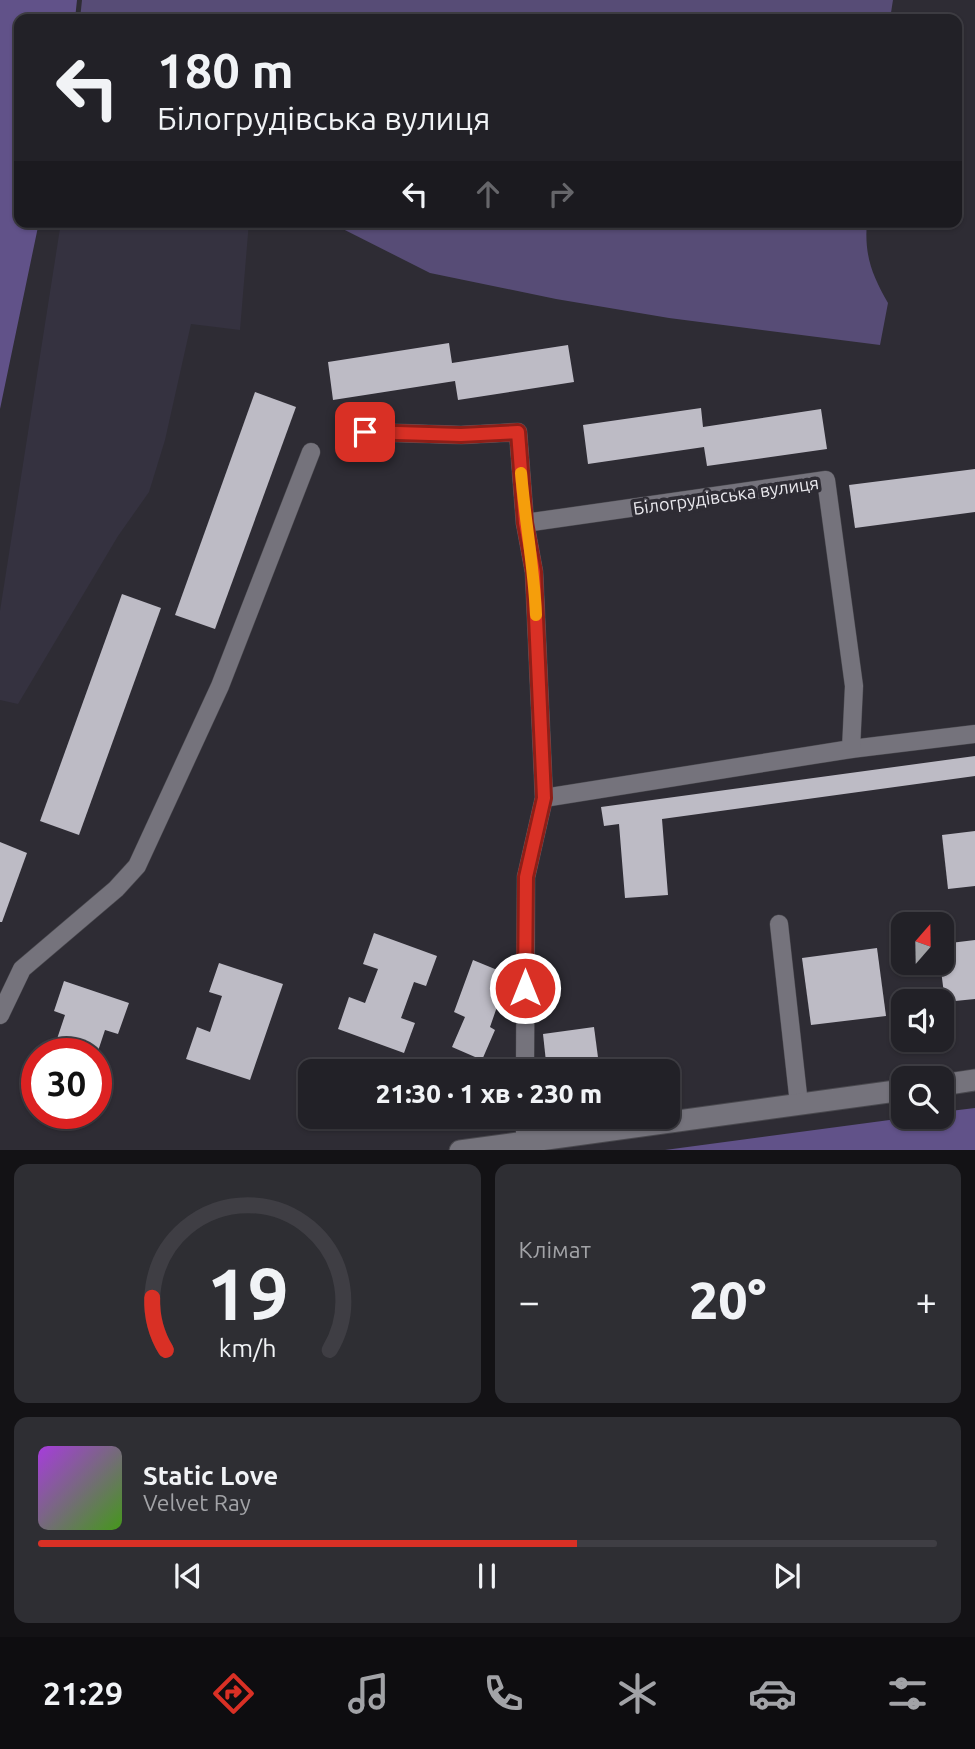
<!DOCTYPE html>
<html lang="uk">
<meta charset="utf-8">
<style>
:root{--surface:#222127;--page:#2e2e33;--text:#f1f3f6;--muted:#a2a3a7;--line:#3f3e44;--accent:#d93025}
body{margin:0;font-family:Ubuntu,sans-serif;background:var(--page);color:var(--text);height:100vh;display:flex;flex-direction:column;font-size:26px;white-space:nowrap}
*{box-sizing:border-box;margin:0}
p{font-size:23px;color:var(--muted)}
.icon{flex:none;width:38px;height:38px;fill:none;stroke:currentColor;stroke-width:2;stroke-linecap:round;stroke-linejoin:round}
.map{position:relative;height:1150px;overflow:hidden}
.sheet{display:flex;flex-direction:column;gap:14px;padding:14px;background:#131215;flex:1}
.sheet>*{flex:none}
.banner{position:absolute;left:14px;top:14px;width:948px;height:214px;border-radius:14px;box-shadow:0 2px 5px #0004,0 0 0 2px var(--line);background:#222127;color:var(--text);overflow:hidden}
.needle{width:46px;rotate:20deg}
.buttons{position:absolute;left:891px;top:912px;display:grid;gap:14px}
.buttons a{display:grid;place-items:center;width:63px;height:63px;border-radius:14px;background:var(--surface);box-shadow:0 2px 5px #0004,0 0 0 2px var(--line);font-size:35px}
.speed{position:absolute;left:21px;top:1038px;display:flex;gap:14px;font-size:35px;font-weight:700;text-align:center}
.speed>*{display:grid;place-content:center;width:91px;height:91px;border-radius:50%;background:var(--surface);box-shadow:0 2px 5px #0004,0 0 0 2px var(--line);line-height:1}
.speed .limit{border:10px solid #d22;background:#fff;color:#111}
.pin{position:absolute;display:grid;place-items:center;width:60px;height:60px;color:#fff;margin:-30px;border-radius:14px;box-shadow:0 4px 10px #0006}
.me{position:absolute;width:77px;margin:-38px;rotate:0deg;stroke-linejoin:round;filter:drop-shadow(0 0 5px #0008)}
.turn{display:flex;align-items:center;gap:24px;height:147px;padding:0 28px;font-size:32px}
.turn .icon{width:91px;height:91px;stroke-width:2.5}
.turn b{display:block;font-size:49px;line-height:60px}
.lanes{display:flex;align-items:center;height:66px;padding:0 28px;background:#0003;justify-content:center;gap:35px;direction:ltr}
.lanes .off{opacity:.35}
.big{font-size:52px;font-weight:800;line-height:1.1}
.sheet .tile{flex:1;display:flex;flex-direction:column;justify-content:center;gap:10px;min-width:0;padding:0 24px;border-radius:14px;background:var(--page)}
.sheet .dial{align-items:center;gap:0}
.dial svg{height:182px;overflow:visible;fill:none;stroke:var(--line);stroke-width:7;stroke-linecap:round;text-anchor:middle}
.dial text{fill:var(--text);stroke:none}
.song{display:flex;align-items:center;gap:21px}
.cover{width:84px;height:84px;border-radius:10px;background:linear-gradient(135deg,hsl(280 70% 55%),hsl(100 70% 35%))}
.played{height:7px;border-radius:4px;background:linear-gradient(90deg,var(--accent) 60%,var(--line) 60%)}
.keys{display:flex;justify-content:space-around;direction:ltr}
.heat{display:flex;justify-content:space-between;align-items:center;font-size:38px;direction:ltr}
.sheet .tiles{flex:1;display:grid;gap:14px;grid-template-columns:1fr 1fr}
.tile:last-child{grid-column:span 2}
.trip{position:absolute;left:298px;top:1059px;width:382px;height:70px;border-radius:14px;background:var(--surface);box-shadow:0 2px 5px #0004,0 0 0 2px var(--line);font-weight:800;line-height:70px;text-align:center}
.menu{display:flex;height:112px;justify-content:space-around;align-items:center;background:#0e0d10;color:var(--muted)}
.menu .icon{width:49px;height:49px}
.menu .selected{color:var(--accent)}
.menu b{font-size:32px;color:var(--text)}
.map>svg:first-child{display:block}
.built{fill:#353240}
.green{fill:#574c76}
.forest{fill:#615289}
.building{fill:#bdbbc5}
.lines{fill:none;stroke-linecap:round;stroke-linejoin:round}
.minor-casing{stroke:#49484e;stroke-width:19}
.tertiary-casing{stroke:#49484e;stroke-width:23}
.minor{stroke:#75737c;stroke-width:18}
.tertiary{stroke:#75737c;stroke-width:21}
.route-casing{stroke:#8d1f18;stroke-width:18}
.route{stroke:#d93025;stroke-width:12}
.slow{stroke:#f59e0b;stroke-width:12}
.labels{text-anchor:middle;stroke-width:7;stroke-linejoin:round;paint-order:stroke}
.street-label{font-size:18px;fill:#eae9ee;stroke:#2e2c34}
</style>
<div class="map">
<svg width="975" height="1151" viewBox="0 0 975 1151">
<rect width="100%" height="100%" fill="#2e2c34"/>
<polygon class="built" points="61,222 249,222 240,330 191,324 165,440 149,492 118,536 18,704 0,700 0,611"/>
<g class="green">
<polygon points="82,0 893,0 890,19 80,19"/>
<path d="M 329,222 L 867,222 C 864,255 872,275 888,303 L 880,345 L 669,318 L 556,299 L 430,273 Z"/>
</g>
<g class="forest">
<polygon points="0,0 77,0 75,19 19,19 19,222 39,222 0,409"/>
<polygon points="975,1108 975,1150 665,1150 912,1117 942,1116 942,1112"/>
</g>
<g class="building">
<polygon points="449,343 452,363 568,345 574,382 458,400 455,381 333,400 328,362"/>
<polygon points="255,392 296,407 215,629 175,615"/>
<polygon points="701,408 703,427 821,409 827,449 707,466 704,447 588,464 583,425"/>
<polygon points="975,469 975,512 855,528 849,485"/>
<polygon points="122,594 161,608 79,835 40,821"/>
<polygon points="975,756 975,776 662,819 668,895 625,898 619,824 604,826 601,807"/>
<polygon points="975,831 975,886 948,889 942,835"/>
<polygon points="0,842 27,853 2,922 0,922"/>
<polygon points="374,933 437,956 426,986 414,982 401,1018 415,1023 404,1053 338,1029 349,997 365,1003 378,969 363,964"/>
<polygon points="975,940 975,999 945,1002 940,962 942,944"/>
<polygon points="877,948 886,1016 811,1025 802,958"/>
<polygon points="473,960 507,974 495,1002 498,1004 490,1027 495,1030 482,1060 452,1047 465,1017 454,1012"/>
<polygon points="219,963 283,984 250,1080 186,1059 197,1027 210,1032 222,996 209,992"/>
<polygon points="64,981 129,1003 118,1034 105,1030 97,1054 52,1054 65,1015 54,1011"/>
<polygon points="594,1027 599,1065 547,1071 543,1034"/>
</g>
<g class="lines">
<defs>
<g id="minor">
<polyline points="365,432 461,435 518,432 525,523"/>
<polyline points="851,749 975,734"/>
<polyline points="779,924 799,1104"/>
<polyline points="0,1015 22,969 116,889 137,866 220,686 311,452"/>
<polyline points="525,1071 526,877 544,798 534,572 525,523 826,480 854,686 851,749 544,798"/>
<polyline points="525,1140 525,1116"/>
</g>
<g id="tertiary">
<polyline points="942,1085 975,1080"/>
<polyline points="460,1151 903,1090"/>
</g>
</defs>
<use href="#minor" class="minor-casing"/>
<use href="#tertiary" class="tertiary-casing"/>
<use href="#minor" class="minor"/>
<use href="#tertiary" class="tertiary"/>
</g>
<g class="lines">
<defs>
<polyline id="route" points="365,432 461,435 518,432 525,523 534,572 544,798 526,877 525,988"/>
</defs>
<use href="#route" class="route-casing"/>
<use href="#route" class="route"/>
<path class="slow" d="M 521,473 C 525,521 534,567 536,615"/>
</g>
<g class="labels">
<g class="street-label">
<text transform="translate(726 496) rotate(-8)" y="6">Білогрудівська вулиця</text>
</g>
</g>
</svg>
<div class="buttons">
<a><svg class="needle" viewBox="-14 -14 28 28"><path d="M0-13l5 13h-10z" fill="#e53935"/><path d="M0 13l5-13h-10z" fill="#a2a3a7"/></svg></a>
<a><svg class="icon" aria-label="sound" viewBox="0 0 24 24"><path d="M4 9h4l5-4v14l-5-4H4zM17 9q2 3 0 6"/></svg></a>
<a><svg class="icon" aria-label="search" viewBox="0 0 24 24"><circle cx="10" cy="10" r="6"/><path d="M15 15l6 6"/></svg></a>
</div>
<div class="speed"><div class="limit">30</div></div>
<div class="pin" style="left:365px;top:432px;background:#d93025"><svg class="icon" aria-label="arrive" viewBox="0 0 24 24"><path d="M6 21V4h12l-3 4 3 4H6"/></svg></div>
<svg class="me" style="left:525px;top:988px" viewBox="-20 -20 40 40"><circle r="17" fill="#d93025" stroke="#fff" stroke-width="3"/><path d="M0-11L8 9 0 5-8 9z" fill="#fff"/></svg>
<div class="trip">21:30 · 1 хв · 230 m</div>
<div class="banner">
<div class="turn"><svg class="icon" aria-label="left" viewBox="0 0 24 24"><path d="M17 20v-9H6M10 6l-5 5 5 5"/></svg><div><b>180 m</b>Білогрудівська вулиця</div></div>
<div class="lanes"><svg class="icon" aria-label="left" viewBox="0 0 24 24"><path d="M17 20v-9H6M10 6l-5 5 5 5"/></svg><svg class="icon off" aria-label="ahead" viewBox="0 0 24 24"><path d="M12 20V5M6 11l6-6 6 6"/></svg><svg class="icon off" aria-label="right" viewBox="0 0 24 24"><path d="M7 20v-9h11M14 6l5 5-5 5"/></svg></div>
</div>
</div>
<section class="sheet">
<div class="tiles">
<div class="tile dial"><svg viewBox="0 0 100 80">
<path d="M14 69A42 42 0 1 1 86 69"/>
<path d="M14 69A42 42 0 0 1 8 46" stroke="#d93025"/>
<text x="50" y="56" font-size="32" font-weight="700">19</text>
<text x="50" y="72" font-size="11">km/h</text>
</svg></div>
<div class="tile"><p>Клімат</p>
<div class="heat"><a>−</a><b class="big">20°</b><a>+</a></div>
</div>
<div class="tile">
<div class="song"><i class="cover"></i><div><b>Static Love</b><p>Velvet Ray</p></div></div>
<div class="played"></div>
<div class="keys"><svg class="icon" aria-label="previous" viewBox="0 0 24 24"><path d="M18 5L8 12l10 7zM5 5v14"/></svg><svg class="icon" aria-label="pause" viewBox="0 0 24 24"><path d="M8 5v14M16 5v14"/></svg><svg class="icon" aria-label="next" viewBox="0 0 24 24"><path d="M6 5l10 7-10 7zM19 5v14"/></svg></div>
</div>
</div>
</section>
<nav class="menu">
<b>21:29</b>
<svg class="icon selected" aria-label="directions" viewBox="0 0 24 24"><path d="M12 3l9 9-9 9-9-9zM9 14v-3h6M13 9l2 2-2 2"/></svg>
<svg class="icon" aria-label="music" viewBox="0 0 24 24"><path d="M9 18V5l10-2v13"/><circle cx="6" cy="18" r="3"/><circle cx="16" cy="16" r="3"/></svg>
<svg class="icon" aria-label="phone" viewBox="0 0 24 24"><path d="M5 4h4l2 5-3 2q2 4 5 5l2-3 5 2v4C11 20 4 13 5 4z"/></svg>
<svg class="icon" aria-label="climate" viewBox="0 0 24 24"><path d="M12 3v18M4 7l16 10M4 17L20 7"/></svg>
<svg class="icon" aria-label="car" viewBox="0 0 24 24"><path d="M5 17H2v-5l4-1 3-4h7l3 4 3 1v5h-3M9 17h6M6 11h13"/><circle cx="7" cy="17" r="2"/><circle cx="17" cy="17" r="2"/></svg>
<svg class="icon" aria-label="filters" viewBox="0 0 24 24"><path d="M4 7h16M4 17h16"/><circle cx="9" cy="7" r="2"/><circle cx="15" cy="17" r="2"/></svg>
</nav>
